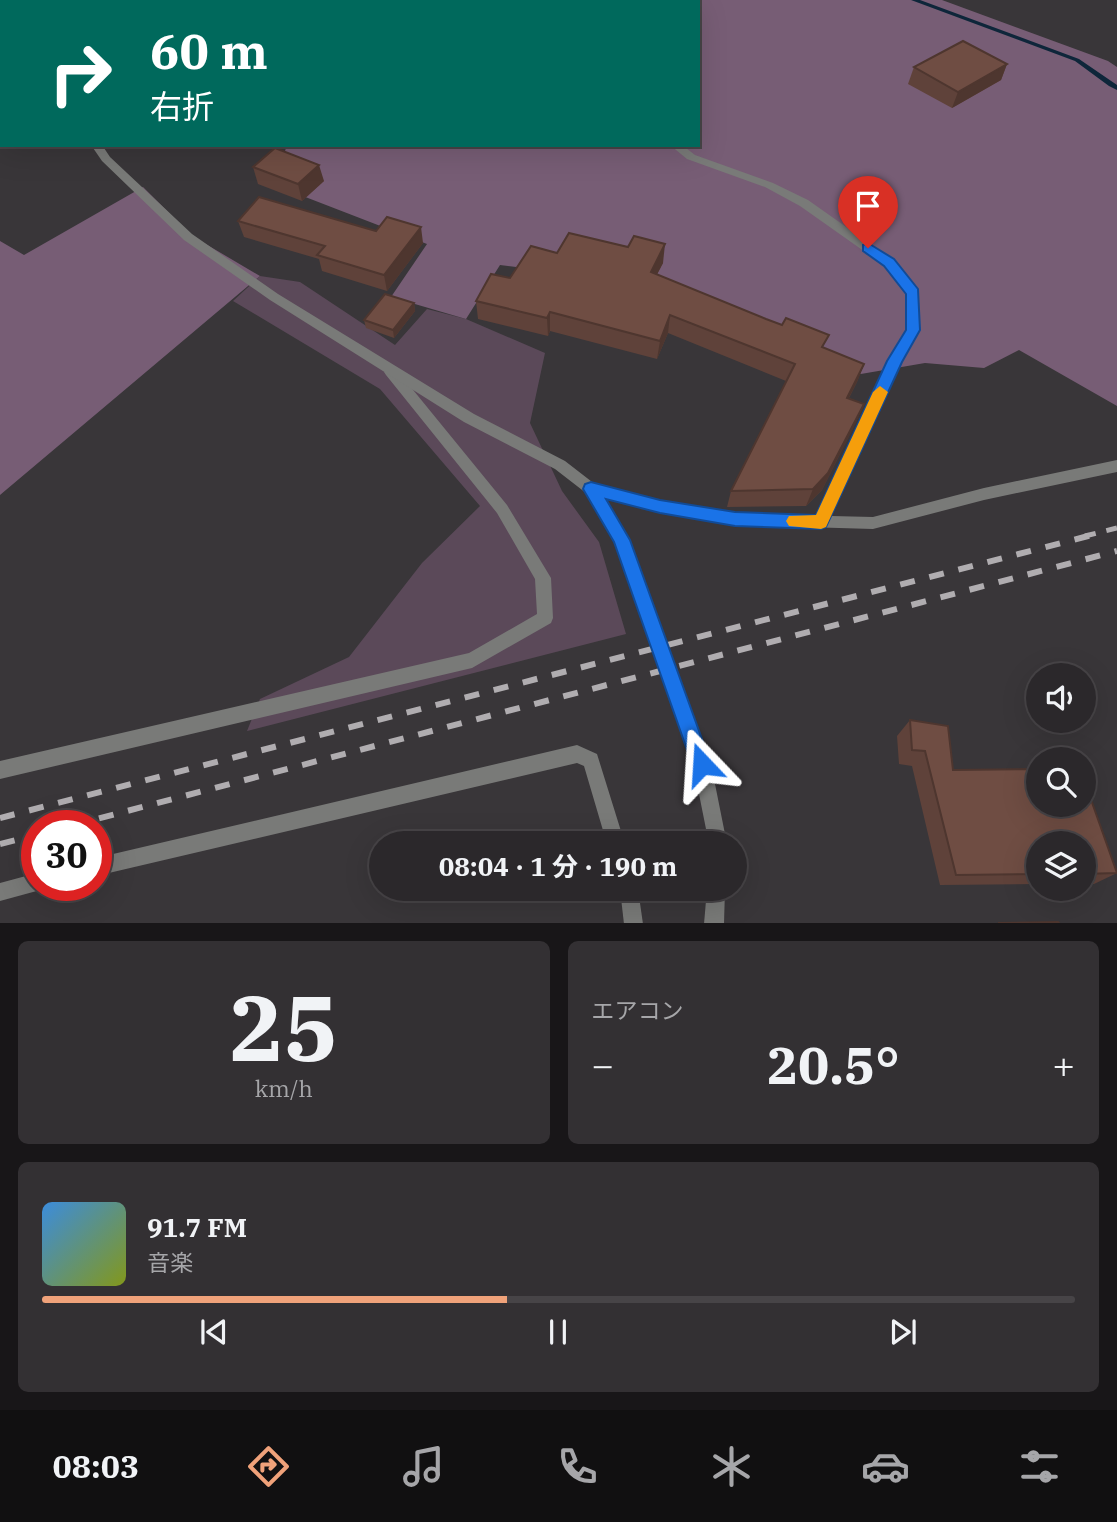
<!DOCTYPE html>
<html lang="ja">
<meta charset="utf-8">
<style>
:root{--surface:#2b282b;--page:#333033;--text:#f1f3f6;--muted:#a6a6a9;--line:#474447;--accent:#f0a27a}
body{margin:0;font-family:"IBM Plex Serif","Noto Sans JP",serif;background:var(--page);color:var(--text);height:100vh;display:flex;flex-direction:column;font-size:26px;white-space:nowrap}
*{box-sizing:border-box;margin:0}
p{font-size:23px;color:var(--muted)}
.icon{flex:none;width:38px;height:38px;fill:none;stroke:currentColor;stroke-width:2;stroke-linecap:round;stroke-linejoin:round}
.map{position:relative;height:923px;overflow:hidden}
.sheet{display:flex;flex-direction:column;gap:18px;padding:18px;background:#181618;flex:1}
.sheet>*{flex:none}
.top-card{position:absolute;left:0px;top:0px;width:700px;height:147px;box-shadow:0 7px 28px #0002,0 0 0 2px var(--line);background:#00695c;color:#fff;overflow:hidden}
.tools{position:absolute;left:1026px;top:663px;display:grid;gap:14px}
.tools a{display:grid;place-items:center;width:70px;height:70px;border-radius:50%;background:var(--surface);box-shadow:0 7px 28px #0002,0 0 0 2px var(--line);font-size:35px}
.speed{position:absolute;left:21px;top:810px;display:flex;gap:14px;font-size:35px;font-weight:700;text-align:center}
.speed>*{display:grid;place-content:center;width:91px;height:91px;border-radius:50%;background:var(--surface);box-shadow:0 7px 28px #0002,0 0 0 2px var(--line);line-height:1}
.speed .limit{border:10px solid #d22;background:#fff;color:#111}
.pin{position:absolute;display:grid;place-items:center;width:60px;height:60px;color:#fff;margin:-72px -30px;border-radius:50% 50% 50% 0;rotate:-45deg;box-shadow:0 0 7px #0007}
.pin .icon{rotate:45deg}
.me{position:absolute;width:77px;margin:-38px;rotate:340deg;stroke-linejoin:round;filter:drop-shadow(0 0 5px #0008)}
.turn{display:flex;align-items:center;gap:24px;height:147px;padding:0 35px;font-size:32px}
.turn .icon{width:91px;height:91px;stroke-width:2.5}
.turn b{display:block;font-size:49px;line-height:60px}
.big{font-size:52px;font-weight:700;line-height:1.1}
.sheet .widget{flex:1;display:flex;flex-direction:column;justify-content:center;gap:10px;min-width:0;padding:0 24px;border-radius:10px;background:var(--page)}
.sheet .dial{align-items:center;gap:0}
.dial b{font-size:91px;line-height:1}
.song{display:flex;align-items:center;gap:21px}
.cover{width:84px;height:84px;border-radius:10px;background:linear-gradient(135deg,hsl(210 70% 55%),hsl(70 70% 35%))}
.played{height:7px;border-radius:4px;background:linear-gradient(90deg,var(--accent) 45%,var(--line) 45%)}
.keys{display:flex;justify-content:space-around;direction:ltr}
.heat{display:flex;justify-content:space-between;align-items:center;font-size:38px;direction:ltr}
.sheet .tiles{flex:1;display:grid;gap:18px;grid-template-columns:1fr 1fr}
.widget:last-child{grid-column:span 2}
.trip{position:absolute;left:369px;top:831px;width:378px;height:70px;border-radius:35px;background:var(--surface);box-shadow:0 7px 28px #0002,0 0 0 2px var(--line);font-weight:700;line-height:70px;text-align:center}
.menu{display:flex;height:112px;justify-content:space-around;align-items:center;background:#111011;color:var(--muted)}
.menu .icon{width:49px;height:49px}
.menu .active{color:var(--accent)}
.menu b{font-size:32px;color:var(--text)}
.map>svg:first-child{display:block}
.green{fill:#5b4959}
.forest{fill:#775d75}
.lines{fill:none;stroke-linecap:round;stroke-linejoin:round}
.stream{fill:#0e263a;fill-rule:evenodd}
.lane{fill:#797a78;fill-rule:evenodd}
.street{fill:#797a78;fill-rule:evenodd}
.rail-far1{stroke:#b0adb0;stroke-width:5;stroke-dasharray:11 11;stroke-linecap:butt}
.rail{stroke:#b0adb0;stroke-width:6;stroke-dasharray:15 15;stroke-linecap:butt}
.wall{fill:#5f423a}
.shaded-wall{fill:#4e362f}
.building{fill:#6f4d43;stroke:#4e362f;stroke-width:2}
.route{fill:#1a73e8;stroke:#114b97;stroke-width:2}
.slow{fill:#f59e0b}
</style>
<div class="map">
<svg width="1117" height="924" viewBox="0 0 1117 924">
<rect width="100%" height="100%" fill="#393639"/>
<polygon class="green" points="260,276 300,282 395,345 427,309 466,319 545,353 530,423 562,491 599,542 626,634 247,731 260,699 349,657 422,563 480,506 380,389 233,301"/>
<g class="forest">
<polygon points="263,0 942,0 1108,61 1117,67 1117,406 1019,350 984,368 925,363 855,375 665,285 500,265 466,319 391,297 427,244 295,193 284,154 287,145 698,145 698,2"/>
<polygon points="143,187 192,236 260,276 0,495 0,241 24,255"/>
</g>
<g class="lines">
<polygon class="stream" points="911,0 920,0 1079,59 1117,85 1117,90 1109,86 1075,61"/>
<g class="lane">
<polygon points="650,0 658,0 649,2"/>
<polygon points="670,145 682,145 695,155 773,183 808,200 893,260 919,293 919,330 901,362 831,516 873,517 984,488 1117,460 1117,472 984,500 873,529 735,525 660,513 586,493 584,489 586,485 591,483 660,501 735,513 817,515 889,361 907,330 907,294 885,266 800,206 765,187 687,159"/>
<polygon points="391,367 396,369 507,505 551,578 553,618 551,623 472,668 0,779 0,761 469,653 537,614 535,579 497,513 386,375 384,372"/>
<polygon points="577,745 597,754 625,844 607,844 584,766 577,763 96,876 96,858"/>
<polygon points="37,873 37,886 45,886 44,889 0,901 0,883"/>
<polygon points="620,889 638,889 643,924 624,924"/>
</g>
<g class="street">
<rect x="0" y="79" width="2" height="6"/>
<polygon points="91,145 102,145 110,157 192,234 278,294 474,414 565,461 596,485 628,540 711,764 727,844 709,844 693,764 614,542 586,493 555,469 464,422 270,300 184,240 102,161"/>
<polygon points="707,889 725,889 724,924 704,924"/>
</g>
<polyline class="rail-far1" points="1085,536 1117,528"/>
<g class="rail">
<polyline points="0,818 1092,535"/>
<polyline points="70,826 1117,551"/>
<polyline points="0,844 37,835"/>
</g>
</g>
<g class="wall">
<polygon points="1007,64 1001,80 952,108 908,84 914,67"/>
<polygon points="253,167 324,181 302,201 258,184"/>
<polygon points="238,221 376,231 423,243 387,291 322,271 319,259 244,237"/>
<polygon points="557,253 663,263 657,274 824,348 864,364 857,382 849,398 864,404 856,422 822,490 806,506 727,507 731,491 786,381 668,333 657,359 550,331 548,336 478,319 476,301 510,278"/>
<polygon points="414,303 415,311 394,338 366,328 364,320"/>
<polygon points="910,720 948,726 953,770 1038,769 1038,805 1083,805 1083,777 1117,873 1094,884 1083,884 1083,844 1038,844 1038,884 940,885 912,766 899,764 897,736"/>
</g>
<g class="shaded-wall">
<polygon points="1007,64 1001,80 952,108 958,92"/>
<polygon points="319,165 324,181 302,201 298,184"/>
<polygon points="421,227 423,243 387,291 384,275"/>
<polygon points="665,244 663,263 649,290 651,272"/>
<polygon points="414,303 415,311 394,338 393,330"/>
<polygon points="550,312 550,331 548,336 547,318"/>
<polygon points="670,315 668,333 657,359 660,341"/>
<polygon points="864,364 857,382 840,415 847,398"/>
<polygon points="864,404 856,422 822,490 806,506 813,489"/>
</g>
<g class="building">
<polygon points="963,41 1007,64 958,92 914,67"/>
<polygon points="275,148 319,165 298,184 253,167"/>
<polygon points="259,197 376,231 387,217 421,227 384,275 317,255 325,246 238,221"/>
<polygon points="569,233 628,247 634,236 665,244 651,272 766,319 782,325 786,318 829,335 822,347 864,364 847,398 864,404 828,473 813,489 731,491 795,364 670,315 660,341 550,312 547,318 476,301 491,274 510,278 531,246 557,253"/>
<polygon points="385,294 414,303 393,330 364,320"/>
<polygon points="910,720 948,726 953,770 1038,769 1038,805 1083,805 1083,777 1117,873 1083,874 1083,844 1038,844 1038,874 956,875 925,751 912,750"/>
<polygon points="1058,922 1059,923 998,923"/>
</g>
<polygon class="route" points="868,243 894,259 918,289 920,330 902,362 826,527 821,529 735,526 660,513 606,499 630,540 711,764 709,771 702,774 695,771 692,764 614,542 583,489 585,484 591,482 660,500 735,512 816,515 887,361 906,330 906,294 884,266 863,251 863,245"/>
<polygon class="slow" points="880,386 888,392 826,527 821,529 789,526 786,521 789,516 816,515 873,392"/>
</svg>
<div class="tools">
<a><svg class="icon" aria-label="sound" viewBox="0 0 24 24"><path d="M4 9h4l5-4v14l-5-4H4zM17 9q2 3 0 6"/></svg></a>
<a><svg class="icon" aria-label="search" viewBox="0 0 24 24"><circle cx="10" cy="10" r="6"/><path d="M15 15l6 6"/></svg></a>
<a><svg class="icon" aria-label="layers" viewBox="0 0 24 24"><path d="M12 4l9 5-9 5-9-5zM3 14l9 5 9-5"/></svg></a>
</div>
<div class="speed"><div class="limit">30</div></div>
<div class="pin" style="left:868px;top:248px;background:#d93025"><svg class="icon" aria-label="arrive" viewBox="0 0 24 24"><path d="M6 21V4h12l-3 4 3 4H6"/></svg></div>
<svg class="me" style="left:702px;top:764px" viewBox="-20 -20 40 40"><path d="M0-17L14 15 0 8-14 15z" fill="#1a73e8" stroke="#fff" stroke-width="4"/></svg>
<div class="trip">08:04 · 1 分 · 190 m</div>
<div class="top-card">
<div class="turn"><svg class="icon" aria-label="right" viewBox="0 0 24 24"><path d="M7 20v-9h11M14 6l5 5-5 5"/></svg><div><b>60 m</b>右折</div></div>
</div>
</div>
<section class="sheet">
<div class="tiles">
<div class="widget dial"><b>25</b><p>km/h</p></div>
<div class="widget"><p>エアコン</p>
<div class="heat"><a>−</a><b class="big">20.5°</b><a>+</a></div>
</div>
<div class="widget">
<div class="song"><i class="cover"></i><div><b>91.7 FM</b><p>音楽</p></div></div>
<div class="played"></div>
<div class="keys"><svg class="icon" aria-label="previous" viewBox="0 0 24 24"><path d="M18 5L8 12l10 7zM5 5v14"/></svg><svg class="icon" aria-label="pause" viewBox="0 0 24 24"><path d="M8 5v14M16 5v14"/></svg><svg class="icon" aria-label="next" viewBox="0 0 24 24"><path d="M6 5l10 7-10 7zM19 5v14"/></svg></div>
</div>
</div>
</section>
<nav class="menu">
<b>08:03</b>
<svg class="icon active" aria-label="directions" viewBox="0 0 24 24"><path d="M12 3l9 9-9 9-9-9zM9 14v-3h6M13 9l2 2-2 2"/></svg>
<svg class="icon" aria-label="music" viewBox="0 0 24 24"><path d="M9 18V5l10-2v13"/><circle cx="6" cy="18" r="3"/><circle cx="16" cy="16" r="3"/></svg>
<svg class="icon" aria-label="phone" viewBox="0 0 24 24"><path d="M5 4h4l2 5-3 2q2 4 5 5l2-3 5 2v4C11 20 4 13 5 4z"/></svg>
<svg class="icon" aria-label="climate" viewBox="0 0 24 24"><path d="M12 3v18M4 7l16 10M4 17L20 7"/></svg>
<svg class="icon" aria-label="car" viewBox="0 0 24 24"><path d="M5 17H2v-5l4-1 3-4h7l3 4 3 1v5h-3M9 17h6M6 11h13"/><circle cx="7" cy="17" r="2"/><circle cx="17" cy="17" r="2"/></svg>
<svg class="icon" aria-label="filters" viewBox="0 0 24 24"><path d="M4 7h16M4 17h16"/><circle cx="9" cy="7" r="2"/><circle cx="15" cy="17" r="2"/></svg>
</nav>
